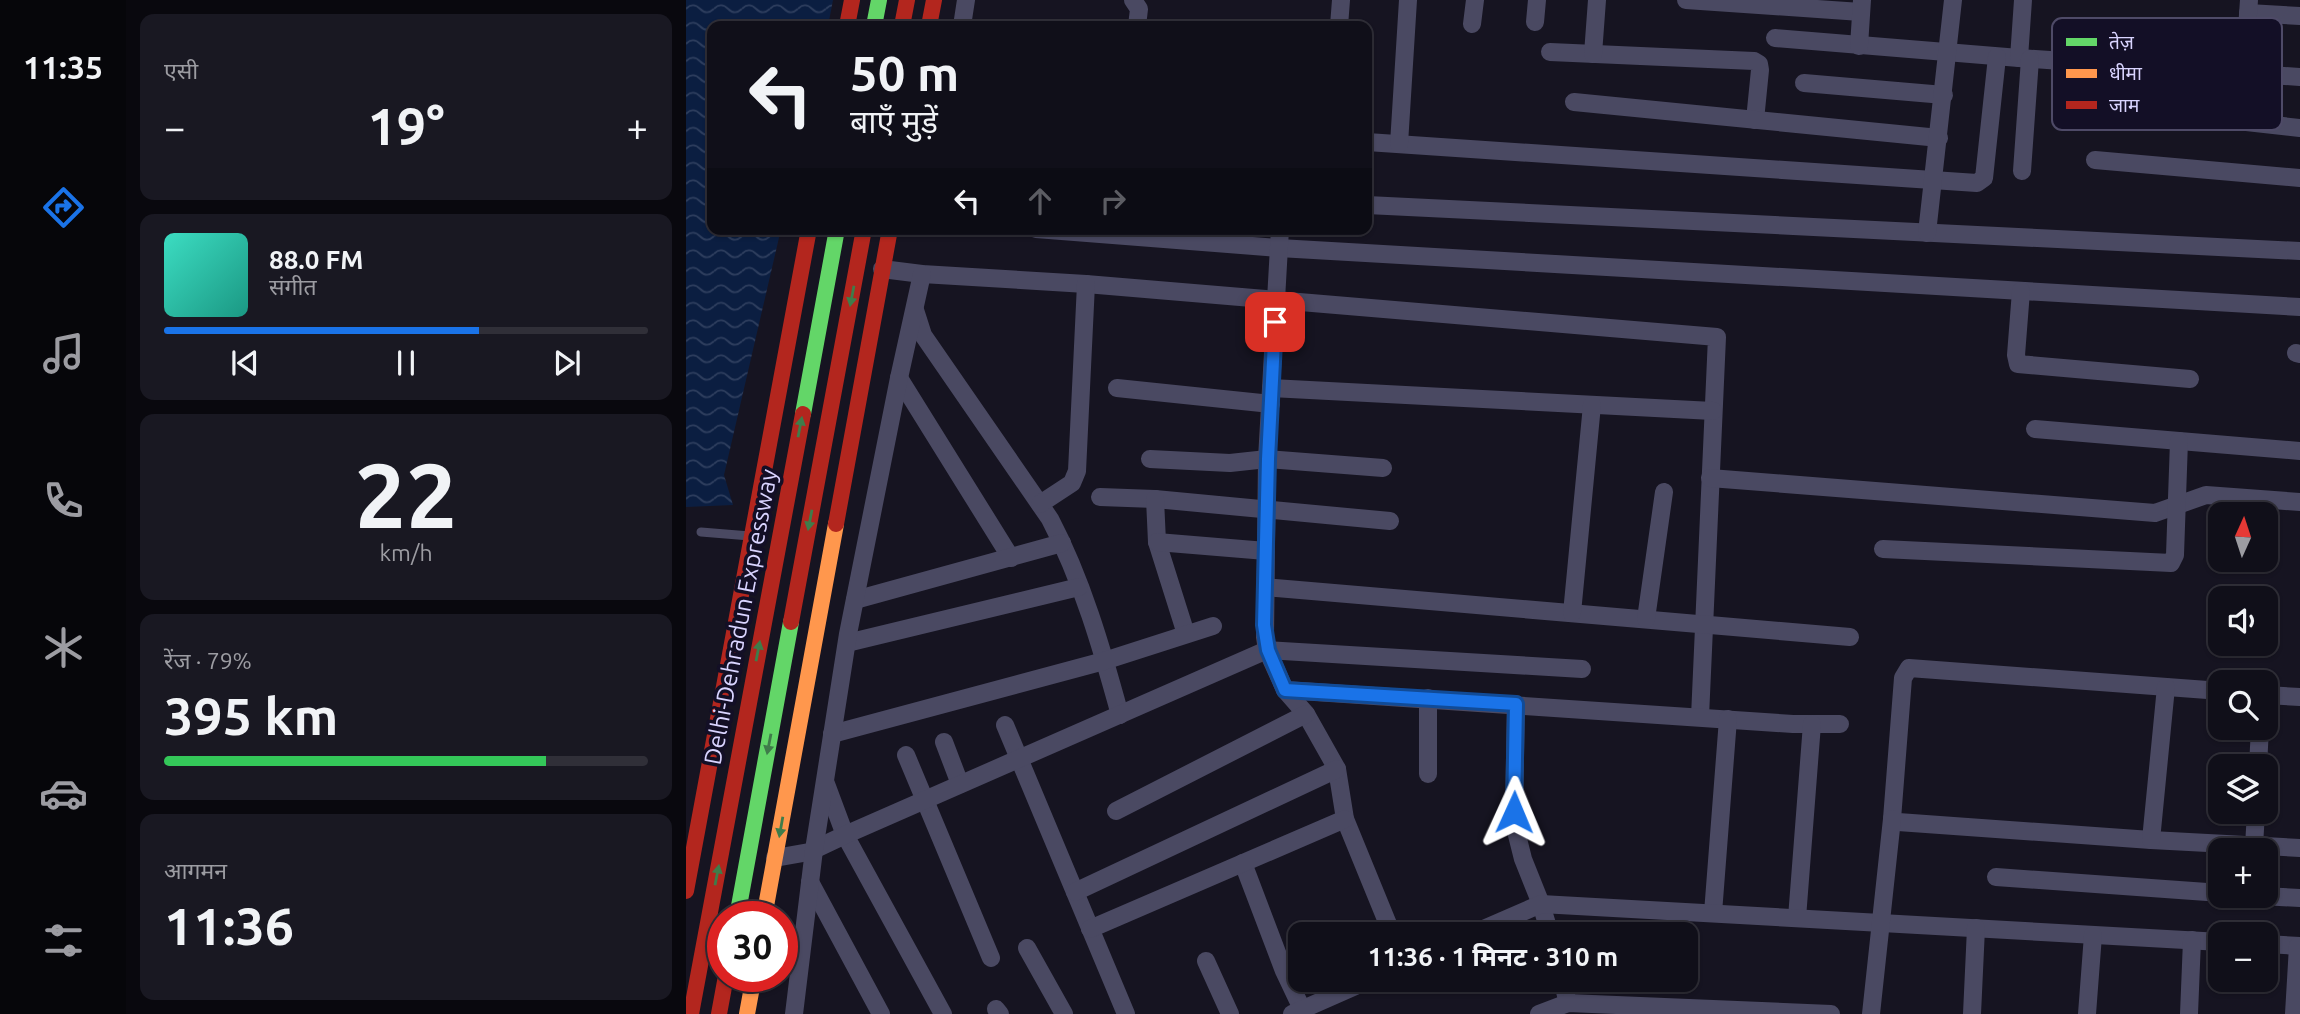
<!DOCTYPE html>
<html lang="hi">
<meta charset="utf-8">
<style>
:root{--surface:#100f19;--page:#191822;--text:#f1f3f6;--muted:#9c9ca2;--line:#302f38;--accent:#1a73e8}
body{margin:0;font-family:Ubuntu,"Noto Sans Devanagari",sans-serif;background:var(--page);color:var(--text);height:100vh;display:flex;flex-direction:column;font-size:26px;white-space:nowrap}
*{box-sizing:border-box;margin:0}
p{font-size:23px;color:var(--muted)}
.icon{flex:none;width:38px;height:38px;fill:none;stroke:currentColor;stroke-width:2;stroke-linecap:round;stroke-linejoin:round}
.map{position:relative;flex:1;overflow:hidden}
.side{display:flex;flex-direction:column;gap:14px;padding:14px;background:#09080e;width:560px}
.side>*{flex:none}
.top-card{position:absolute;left:21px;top:21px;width:665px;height:214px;border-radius:14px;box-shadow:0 2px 5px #0004,0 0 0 2px var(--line);background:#100f19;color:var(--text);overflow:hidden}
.needle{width:46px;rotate:3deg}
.tools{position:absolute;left:1522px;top:502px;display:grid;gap:14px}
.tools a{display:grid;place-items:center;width:70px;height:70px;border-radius:14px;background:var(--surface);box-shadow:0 2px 5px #0004,0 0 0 2px var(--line);font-size:35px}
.speed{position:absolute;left:21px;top:901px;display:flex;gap:14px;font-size:35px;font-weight:700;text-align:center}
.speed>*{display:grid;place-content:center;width:91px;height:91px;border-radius:50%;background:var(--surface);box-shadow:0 2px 5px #0004,0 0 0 2px var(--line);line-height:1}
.speed .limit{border:10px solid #d22;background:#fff;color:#111}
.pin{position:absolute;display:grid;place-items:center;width:60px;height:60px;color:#fff;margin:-30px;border-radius:14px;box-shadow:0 4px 10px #0006}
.me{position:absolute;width:77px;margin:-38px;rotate:1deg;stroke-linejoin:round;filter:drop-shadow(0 0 5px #0008)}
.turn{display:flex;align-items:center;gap:24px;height:147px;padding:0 28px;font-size:32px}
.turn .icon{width:91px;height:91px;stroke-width:2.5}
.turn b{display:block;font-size:49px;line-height:60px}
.lanes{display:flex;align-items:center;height:66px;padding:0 28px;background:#0003;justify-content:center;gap:35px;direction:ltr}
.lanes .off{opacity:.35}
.big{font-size:52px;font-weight:700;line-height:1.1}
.side .widget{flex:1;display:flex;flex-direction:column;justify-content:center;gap:10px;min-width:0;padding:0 24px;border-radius:14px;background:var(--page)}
.side .dial{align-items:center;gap:0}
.dial b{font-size:91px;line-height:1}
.song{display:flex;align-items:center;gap:21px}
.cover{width:84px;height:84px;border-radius:10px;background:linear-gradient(135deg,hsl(170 70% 55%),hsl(170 70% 35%))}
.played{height:7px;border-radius:4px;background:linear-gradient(90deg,var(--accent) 65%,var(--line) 65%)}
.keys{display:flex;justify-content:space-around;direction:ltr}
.heat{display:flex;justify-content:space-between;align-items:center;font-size:38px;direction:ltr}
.charge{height:10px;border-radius:5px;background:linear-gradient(90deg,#34c759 79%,var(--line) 0)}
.trip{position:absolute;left:602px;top:922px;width:410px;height:70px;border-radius:14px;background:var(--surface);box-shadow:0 2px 5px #0004,0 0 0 2px var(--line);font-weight:700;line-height:70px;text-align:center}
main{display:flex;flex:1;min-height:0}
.dock{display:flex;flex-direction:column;width:126px;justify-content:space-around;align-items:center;background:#06060a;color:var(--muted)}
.dock .icon{width:49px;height:49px}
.dock .active{color:var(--accent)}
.dock b{font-size:32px;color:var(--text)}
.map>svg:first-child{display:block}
.water{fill:url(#water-waves)}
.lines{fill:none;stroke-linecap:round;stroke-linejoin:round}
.lane{stroke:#4a4962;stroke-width:9}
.street{stroke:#4a4962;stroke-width:18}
.fast{stroke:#63d668;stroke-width:16}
.slow{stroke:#ff974d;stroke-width:16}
.jam{stroke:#b3261e;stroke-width:16}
.oneway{fill:#3f7c4a}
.route-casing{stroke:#114b97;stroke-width:18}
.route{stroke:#1a73e8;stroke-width:12}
.labels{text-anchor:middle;stroke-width:7;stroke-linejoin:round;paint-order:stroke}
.street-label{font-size:24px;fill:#d9d4ff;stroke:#130f26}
.key{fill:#130f26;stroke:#4e4a67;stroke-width:2}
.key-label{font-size:19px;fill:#d9d4ff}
</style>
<main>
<nav class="dock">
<b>11:35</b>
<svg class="icon active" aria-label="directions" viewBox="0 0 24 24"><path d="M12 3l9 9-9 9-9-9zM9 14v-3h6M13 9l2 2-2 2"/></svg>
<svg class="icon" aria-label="music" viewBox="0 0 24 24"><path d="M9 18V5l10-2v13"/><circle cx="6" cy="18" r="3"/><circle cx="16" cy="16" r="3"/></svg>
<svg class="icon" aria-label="phone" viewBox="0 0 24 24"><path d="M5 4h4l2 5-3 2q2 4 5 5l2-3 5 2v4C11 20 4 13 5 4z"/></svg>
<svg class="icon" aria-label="climate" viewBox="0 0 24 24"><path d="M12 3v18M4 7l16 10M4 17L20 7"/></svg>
<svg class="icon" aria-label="car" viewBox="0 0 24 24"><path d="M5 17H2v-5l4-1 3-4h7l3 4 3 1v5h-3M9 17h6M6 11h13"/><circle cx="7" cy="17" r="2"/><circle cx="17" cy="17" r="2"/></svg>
<svg class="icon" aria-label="filters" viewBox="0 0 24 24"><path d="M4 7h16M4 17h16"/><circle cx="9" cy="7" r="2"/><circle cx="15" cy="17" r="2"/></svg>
</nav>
<section class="side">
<div class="widget"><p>एसी</p>
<div class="heat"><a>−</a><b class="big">19°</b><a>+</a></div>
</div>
<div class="widget">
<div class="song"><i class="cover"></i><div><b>88.0 FM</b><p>संगीत</p></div></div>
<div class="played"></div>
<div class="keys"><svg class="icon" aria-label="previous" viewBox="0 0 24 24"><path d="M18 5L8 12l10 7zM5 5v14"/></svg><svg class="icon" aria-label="pause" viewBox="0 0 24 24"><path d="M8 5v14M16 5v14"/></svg><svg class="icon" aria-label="next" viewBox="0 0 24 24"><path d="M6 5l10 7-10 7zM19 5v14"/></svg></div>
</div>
<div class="widget dial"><b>22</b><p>km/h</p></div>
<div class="widget"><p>रेंज · 79%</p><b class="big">395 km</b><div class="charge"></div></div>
<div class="widget"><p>आगमन</p><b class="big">11:36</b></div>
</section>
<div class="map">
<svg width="1614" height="1014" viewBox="0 0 1614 1014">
<defs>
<pattern id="water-waves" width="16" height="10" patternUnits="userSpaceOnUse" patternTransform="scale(1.75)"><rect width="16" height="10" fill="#0b1e41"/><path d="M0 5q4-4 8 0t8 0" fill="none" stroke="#2e3e5e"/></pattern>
</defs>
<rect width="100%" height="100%" fill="#161421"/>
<polygon class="water" points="0,0 147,0 142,26 26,26 26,229 95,229 38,475 47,505 0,507"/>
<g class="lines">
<polyline class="lane" points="15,532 64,536"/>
<g class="street">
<polyline points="447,0 453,9 451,26"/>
<polyline points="1000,0 1175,12"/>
<polyline points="1562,13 1614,16"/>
<polyline points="849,22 851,0"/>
<polyline points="786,24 789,0"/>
<polyline points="276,26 280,0"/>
<polyline points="653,26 655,0"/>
<polyline points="1089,38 1333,58 1614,77"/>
<polyline points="1173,46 1176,0"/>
<polyline points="864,52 1068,61 1073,64 1074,70 1069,120"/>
<polyline points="907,54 911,0"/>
<polyline points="1333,58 1337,0"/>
<polyline points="1558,73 1563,0"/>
<polyline points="1118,83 1258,95"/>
<polyline points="888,102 1253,138"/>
<polyline points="1453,110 1614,128"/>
<polyline points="681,142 1291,183 1298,178 1311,57"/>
<polyline points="713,144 722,0"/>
<polyline points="1409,160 1614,178"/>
<polyline points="1336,171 1344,59"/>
<polyline points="681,205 1614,251"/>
<polyline points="350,229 593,248 1614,307"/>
<polyline points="594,229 581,459 579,637 581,650 599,690 620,714 651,769 659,819 706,934"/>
<polyline points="1241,233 1267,0"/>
<polyline points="196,269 236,274 400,284 1031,337 1014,717"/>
<polyline points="1335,291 1330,355 1332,364 1504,379"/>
<path d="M 229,310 L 237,335 L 364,519 C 396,580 416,649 434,715"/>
<polyline points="1610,353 1614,354"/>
<polyline points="213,378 325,558"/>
<polyline points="431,388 585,404"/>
<polyline points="585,388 1027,411"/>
<polyline points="1349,429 1614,451"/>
<polyline points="464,459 544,463 581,459 697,468"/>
<polyline points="1024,478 1469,513 1520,495 1614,502"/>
<polyline points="414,497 469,499 704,521"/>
<polyline points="469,499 471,542 500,634"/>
<polyline points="354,504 386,483 391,471 400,284"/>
<polyline points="471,542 580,551"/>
<polyline points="1197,549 1485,563 1489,555 1493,441"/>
<polyline points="579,587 1164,637"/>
<polyline points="169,600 376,543"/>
<polyline points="886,613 906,405"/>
<polyline points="960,619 978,492"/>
<polyline points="161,643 393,587"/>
<polyline points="599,690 1107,724 1154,724"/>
<polyline points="1535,691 1223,668 1217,678 1206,819 1212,822 1465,840 1614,848"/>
<polyline points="1580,695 1614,697"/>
<polyline points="830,704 828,812 831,835 837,859 855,904 864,934"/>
<polyline points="319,725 440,1014"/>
<polyline points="146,734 418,661 527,626"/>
<polyline points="258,742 274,784"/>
<polyline points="220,755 305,958"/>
<polyline points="1572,766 1574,728"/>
<polyline points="742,774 742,698"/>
<polyline points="140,784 159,835 257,1014"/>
<polyline points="430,811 620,714"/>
<polyline points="1465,840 1480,687"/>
<polyline points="1568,846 1570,812"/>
<polyline points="89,858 123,852 159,835 581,650 896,669"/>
<polyline points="557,863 598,971 616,1009"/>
<polyline points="1310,877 1535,893"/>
<polyline points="124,882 195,1014"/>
<polyline points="389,892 651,769"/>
<polyline points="1576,896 1614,898"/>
<polyline points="1027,913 1042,719"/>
<polyline points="1111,918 1126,724"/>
<polyline points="404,929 659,819"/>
<polyline points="786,934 855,904 1535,942"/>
<polyline points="1580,944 1614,946"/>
<polyline points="341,948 378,1014"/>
<polyline points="520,961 544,1014"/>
<polyline points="876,980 882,1003"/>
<polyline points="310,1009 314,1014"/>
<polyline points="108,1014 128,850 162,634 213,378 236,274"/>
<polyline points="606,1014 683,980"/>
<polyline points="853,1014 882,1003 1145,1014"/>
<polyline points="1185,1014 1206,819"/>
<polyline points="1286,1014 1290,928"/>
<polyline points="1401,1014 1407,935"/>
<polyline points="1503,1014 1506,940"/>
<polyline points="1608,1014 1612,946"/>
</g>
<g class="fast">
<polyline points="188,26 193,0"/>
<polyline points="117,414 151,229"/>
<polyline points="51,917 105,622"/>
</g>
<g class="slow">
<polyline points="78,917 150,524"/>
<polyline points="61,1014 68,976"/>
</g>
<g class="jam">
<polyline points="161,26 166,0"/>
<polyline points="216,26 221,0"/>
<polyline points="243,26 248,0"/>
<polyline points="150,524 204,229"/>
<polyline points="105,622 178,229"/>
<polyline points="0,891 123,229"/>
<polyline points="5,1014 117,414"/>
<polyline points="33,1014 40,976"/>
</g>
</g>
<defs><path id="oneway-solid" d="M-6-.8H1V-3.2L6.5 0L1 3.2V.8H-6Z" transform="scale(1.75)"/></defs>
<g class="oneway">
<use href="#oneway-solid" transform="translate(166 296) rotate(101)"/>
<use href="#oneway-solid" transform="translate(114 427) rotate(-79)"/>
<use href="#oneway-solid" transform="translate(124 520) rotate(101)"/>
<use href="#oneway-solid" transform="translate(72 651) rotate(-79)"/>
<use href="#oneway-solid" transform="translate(83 744) rotate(101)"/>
<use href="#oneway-solid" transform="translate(95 827) rotate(100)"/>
<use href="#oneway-solid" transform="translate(31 875) rotate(-79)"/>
</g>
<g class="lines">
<defs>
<polyline id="route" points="589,322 582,459 578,625 582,650 599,690 830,704 828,812"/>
</defs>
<use href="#route" class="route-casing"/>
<use href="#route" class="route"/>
</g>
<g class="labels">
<g class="street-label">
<text transform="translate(55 617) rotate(-79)" y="8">Delhi-Dehradun Expressway</text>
</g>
</g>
<rect x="1366" y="18" width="230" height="112" rx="10" class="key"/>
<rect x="1380" y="38" width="31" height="8" fill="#63d668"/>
<rect x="1380" y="69" width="31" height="9" fill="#ff974d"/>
<rect x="1380" y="101" width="31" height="8" fill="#b3261e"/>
<g class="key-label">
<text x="1423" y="49">तेज़</text>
<text x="1423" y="80">धीमा</text>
<text x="1423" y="112">जाम</text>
</g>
</svg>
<div class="tools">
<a><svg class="needle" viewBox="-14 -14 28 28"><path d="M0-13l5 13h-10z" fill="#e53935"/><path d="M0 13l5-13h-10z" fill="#9c9ca2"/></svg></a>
<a><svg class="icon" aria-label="sound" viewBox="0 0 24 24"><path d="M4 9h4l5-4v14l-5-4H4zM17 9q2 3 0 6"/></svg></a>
<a><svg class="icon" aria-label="search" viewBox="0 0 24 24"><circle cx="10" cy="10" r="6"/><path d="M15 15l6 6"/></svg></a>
<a><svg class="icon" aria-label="layers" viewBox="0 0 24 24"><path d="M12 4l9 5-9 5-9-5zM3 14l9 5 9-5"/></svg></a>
<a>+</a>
<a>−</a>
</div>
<div class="speed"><div class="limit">30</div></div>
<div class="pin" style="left:589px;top:322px;background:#d93025"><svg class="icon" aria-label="arrive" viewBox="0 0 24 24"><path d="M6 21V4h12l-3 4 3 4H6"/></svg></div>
<svg class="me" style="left:828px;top:812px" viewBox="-20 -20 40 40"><path d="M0-17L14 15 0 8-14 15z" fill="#1a73e8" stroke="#fff" stroke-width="4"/></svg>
<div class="trip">11:36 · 1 मिनट · 310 m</div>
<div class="top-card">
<div class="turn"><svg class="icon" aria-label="left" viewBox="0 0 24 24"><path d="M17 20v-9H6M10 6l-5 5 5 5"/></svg><div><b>50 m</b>बाएँ मुड़ें</div></div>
<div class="lanes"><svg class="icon" aria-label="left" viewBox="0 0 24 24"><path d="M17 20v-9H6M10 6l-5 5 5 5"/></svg><svg class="icon off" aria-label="ahead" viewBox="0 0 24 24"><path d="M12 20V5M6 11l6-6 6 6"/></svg><svg class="icon off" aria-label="right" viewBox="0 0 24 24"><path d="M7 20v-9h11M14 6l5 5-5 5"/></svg></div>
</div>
</div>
</main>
